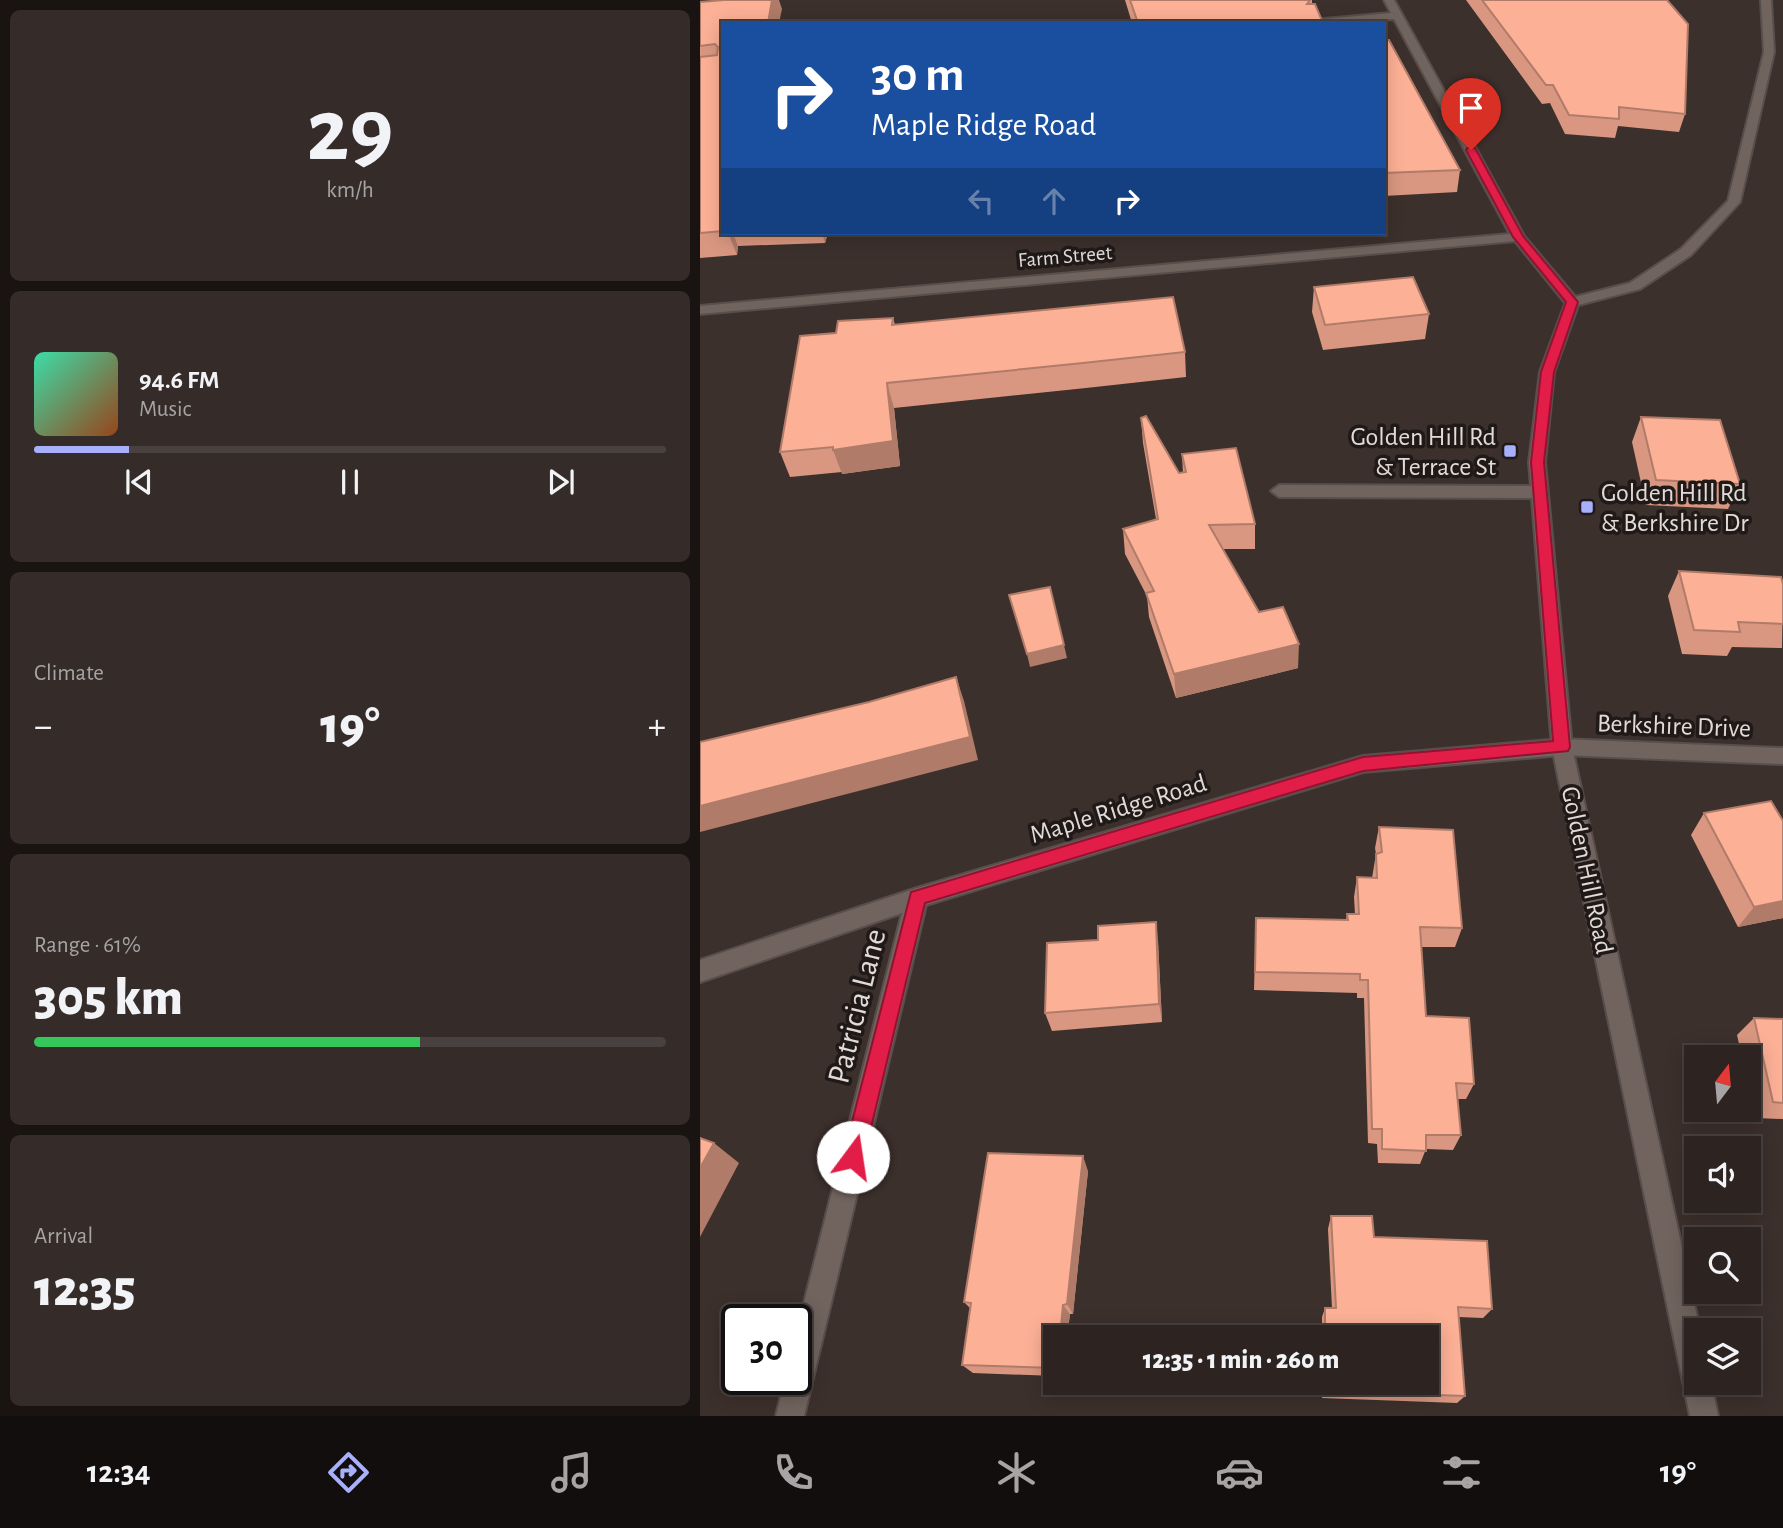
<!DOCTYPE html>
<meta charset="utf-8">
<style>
:root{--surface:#2d2421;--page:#352c2a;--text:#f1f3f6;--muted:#a7a4a5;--line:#48413f;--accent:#a8b0fc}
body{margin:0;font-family:"Alegreya Sans",sans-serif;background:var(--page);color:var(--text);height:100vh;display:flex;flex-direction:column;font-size:26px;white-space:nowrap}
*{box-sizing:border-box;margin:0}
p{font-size:23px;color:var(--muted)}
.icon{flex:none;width:38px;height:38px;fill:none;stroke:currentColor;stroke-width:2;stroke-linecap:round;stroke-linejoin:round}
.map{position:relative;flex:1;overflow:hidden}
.side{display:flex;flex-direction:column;gap:10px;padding:10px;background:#191412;width:700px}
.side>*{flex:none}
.guide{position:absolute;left:21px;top:21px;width:665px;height:214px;border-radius:0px;box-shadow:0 4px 18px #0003,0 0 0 2px var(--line);background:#1a4fa0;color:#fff;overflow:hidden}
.needle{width:46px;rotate:16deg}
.fabs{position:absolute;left:984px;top:1045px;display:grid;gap:14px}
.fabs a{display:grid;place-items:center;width:77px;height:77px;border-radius:0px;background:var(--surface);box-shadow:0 4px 18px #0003,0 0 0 2px var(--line);font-size:35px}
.speed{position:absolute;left:21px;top:1304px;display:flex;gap:14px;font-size:35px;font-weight:700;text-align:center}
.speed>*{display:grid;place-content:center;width:91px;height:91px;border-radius:50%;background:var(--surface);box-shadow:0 4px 18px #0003,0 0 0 2px var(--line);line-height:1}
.speed .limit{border:4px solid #111;border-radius:10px;background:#fff;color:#111}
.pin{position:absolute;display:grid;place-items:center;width:60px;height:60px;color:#fff;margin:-72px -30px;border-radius:50% 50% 50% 0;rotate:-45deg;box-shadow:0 0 7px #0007}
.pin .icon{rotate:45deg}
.me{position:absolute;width:77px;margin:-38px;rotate:14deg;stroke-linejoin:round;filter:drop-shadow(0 0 5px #0008)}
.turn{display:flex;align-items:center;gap:24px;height:147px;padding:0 35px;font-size:32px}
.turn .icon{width:91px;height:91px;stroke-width:2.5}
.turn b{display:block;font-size:49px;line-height:60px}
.lanes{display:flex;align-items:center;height:66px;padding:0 35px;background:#0003;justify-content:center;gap:35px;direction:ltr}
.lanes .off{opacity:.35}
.big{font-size:52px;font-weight:800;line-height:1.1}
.side .card{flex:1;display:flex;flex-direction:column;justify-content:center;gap:10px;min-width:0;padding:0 24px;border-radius:10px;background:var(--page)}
.side .dial{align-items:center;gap:0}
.dial b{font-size:91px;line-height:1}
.song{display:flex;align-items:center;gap:21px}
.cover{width:84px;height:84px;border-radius:10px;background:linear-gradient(135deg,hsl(160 70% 55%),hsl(20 70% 35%))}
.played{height:7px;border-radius:4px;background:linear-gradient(90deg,var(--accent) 15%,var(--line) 15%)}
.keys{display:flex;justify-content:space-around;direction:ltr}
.heat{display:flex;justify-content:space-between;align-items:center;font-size:38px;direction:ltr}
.charge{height:10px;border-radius:5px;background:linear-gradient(90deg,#34c759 61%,var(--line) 0)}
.trip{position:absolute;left:343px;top:1325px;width:396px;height:70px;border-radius:0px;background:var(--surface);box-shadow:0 4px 18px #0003,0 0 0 2px var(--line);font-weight:800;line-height:70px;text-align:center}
.menu{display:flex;height:112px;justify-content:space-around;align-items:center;background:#120e0d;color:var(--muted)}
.menu .icon{width:49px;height:49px}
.menu .on{color:var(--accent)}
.menu b{font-size:32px;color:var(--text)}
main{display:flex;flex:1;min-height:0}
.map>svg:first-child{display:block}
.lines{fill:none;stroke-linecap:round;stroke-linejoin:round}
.service-casing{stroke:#584e4c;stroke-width:4}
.minor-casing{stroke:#584e4c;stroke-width:4}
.tertiary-casing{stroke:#584e4c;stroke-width:4}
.service{fill:#71645f;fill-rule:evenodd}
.minor{fill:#71645f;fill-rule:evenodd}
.tertiary{fill:#71645f;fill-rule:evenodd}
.wall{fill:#d99781}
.shaded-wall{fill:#b07b69}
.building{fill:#fcb096;stroke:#b07b69;stroke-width:2}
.route{fill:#e11d48;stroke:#92132f;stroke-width:2}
.poi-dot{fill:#a8b0fc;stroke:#1f1a18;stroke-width:2.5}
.labels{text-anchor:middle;stroke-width:7;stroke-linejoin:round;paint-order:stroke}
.far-street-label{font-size:21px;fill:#e2dad8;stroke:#1f1a18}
.poi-label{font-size:26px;fill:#e2dad8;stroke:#1f1a18;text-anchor:end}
.street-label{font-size:26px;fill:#e2dad8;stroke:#1f1a18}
.near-street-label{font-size:32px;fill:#e2dad8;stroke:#1f1a18}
</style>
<main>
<section class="side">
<div class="card dial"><b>29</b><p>km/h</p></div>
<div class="card">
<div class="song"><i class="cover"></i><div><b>94.6 FM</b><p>Music</p></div></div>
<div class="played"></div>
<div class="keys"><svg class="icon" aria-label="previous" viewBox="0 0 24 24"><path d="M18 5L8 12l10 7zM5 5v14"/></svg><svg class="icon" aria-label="pause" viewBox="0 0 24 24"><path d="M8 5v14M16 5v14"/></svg><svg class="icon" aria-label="next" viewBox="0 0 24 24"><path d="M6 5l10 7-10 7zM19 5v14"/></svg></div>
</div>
<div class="card"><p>Climate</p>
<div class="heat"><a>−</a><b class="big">19°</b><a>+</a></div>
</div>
<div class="card"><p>Range · 61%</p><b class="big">305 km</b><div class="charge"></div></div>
<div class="card"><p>Arrival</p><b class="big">12:35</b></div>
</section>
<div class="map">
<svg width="1083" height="1416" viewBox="0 0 1083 1416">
<rect width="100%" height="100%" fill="#3c302c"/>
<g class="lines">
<defs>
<polygon id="service" points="579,485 839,486 847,492 839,498 579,497 571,491"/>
<g id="minor">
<polygon points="684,0 694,0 824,236 877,299 877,305 867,305 815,241 0,314 0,306 810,234 694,19 608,23 613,20 691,13"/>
<polygon points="862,739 1083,748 1083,764 862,755 663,772 226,905 104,1416 76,1416 85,1379 96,1379 96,1335 202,913 0,982 0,960 217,888 663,756"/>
</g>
<polygon id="tertiary" points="1061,0 1071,0 1074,52 1040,202 991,255 940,289 878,305 854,372 845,462 872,747 1000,1330 996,1330 996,1382 1011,1382 1018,1416 990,1416 852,747 829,462 840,372 867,299 930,283 981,249 1028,201 1064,52"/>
</defs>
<use href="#service" class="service-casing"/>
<use href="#minor" class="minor-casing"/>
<use href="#tertiary" class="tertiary-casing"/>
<use href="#service" class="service"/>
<use href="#minor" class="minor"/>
<use href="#tertiary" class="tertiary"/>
</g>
<g class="wall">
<polygon points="425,0 612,0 612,4 623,23 432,23"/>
<polygon points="766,0 967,0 985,114 979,132 918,126 915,138 865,134 850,103 842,104"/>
<polygon points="0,2 82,9 23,23 23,233 128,233 125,243 38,246 37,255 0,258"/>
<polygon points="684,40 760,170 757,192 684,196"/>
<polygon points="614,287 729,314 725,339 623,350 612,312"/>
<polygon points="193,318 195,325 485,352 486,377 386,388 194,408 200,466 142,474 142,472 90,477 80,452 136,333"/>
<polygon points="941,417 1040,484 1028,509 946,505 932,442"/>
<polygon points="441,418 479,473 483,473 482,454 555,524 555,549 523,549 559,612 598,668 476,698 449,617 447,596 425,554 423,529 456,519 443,443"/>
<polygon points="979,571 1083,584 1082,648 1032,647 1027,656 982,654 968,596"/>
<polygon points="1004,813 1083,918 1038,927 991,835"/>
<polygon points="679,827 762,928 755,947 721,947 726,1016 774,1084 766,1099 758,1099 761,1135 753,1150 726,1149 720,1164 678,1163 677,1144 668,1143 664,998 657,998 657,993 554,990 556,918 646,920 647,914 655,914 654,897 657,877 672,878 676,854 675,848"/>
<polygon points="458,941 462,1022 352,1031 345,1013"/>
<polygon points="1054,1018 1083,1019 1083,1119 1055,1118 1048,1086 1048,1057 1042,1057 1037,1035"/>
<polygon points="388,1171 373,1314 370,1314 367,1337 355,1337 355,1376 273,1373 262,1365 270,1308 264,1302"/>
<polygon points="631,1216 674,1237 792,1309 783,1318 759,1317 765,1396 757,1403 622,1398 622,1382 726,1382 726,1337 622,1337 622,1317 625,1308 632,1308 628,1229"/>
</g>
<g class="shaded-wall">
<polygon points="72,0 79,0 82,9 79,23 68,23"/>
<polygon points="28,233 33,233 38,246 37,255"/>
<polygon points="122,233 128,233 125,243"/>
<polygon points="187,383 194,408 200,466 142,474 133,450"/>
<polygon points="599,644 598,668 476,698 474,674"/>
<polygon points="364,645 367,658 330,667 327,654"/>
<polygon points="256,677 264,701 278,760 0,832 0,806"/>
<polygon points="1083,901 1083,918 1038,927 1054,907"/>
<polygon points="456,922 458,941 462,1022 459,1004"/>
<polygon points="14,1143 39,1163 0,1237 0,1168"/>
<polygon points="383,1156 388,1171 373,1314 367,1304"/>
<polygon points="363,1305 370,1314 367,1337 360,1337"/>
</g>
<g class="building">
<polygon points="24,0 72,0 68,23 23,23 23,231 0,233 0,57 17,55 18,47 15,44 0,46 0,2"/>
<polygon points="430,0 610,0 607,4 615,4 623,23 438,23"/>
<polygon points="782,0 967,0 988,24 985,114 919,107 919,119 869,115 853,85 846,85"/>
<polygon points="684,40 689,40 760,170 684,173"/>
<polygon points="713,277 729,314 625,325 614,287"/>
<polygon points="473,297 485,352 383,363 187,383 193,441 133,450 133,447 80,452 100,336 136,333 138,321 193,318 192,325"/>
<polygon points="446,416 479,473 486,472 482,454 536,448 555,524 509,525 559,612 583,607 599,644 474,674 446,593 454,591 423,529 458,519 441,418"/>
<polygon points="941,417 1020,420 1040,484 956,480"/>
<polygon points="979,571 1081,577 1083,584 1083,624 1038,622 1040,632 994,630"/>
<polygon points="350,587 364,645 327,654 309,595"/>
<polygon points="256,677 270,737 0,806 0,742 169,702"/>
<polygon points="1071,801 1083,821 1083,901 1054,907 1004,813"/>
<polygon points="679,827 753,830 762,928 720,927 726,1016 769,1018 774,1084 756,1083 761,1135 726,1135 726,1151 682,1149 682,1129 672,1129 668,980 660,980 660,974 555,972 556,918 648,920 647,914 659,914 657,877 677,878 676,854 682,852"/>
<polygon points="456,922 459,1004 345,1013 347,943 398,940 398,926"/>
<polygon points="1054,1018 1083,1019 1083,1103 1073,1102"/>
<polygon points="0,1138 14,1143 0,1168"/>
<polygon points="288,1153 383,1156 367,1304 363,1305 360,1337 355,1337 355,1368 262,1365 271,1303 264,1302"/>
<polygon points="631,1216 672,1216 674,1237 787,1241 792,1309 758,1307 765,1396 625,1391 625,1382 726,1382 726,1337 625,1337 625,1308 636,1308"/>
</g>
<polygon class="route" points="767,148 775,148 823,236 878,302 854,372 844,462 870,747 868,751 663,771 225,903 164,1157 161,1164 153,1167 146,1164 143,1157 211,892 663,757 853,741 831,462 841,372 866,302 813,237 766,150"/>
<g class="poi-dot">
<rect x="803" y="444" width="14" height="14" rx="3.5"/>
<rect x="880" y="500" width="14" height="14" rx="3.5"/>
</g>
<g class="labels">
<g class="far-street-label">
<text transform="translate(365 256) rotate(-5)" y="7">Farm Street</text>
</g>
<g class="poi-label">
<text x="796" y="445">Golden Hill Rd<tspan x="796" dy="30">&amp; Terrace St</tspan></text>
<text x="901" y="501" text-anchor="start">Golden Hill Rd<tspan x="901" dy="30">&amp; Berkshire Dr</tspan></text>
</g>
<g class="street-label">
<text transform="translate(974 725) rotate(2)" y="9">Berkshire Drive</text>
<text transform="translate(418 808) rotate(-17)" y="9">Maple Ridge Road</text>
<text transform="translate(888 870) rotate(78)" y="9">Golden Hill Road</text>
</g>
<g class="near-street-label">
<text transform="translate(156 1006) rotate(-76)" y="11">Patricia Lane</text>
</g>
</g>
</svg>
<div class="fabs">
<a><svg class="needle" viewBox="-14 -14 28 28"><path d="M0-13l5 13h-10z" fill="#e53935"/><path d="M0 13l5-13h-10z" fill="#a7a4a5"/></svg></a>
<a><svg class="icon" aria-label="sound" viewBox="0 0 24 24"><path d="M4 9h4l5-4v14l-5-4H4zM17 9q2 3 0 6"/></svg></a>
<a><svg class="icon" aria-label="search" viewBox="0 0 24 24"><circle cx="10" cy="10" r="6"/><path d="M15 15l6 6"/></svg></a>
<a><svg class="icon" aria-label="layers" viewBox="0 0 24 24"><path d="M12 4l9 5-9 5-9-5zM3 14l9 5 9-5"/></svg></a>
</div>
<div class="speed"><div class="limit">30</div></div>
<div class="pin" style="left:771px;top:150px;background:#d93025"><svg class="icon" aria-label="arrive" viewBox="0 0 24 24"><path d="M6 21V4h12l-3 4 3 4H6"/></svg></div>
<svg class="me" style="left:153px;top:1157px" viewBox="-20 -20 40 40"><circle r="19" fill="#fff"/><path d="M0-13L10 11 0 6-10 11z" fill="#e11d48"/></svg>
<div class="trip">12:35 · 1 min · 260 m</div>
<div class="guide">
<div class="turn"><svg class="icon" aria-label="right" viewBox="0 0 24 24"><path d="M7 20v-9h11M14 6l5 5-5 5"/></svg><div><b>30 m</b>Maple Ridge Road</div></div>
<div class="lanes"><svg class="icon off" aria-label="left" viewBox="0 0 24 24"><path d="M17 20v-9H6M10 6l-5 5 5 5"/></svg><svg class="icon off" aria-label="ahead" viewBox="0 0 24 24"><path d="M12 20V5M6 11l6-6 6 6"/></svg><svg class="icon" aria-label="right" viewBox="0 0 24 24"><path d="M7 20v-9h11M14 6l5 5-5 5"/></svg></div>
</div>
</div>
</main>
<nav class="menu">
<b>12:34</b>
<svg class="icon on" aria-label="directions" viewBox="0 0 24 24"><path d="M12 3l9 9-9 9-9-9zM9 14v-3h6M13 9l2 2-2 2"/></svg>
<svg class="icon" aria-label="music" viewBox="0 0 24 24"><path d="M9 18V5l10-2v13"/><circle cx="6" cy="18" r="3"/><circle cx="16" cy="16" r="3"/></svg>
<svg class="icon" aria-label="phone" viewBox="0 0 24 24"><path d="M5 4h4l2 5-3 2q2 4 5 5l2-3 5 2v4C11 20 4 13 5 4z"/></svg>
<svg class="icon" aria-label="climate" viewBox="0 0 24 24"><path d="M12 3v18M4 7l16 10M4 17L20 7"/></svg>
<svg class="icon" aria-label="car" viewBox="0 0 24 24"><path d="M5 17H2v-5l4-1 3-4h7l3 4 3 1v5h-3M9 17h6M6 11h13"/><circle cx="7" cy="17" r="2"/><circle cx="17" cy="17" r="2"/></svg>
<svg class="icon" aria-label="filters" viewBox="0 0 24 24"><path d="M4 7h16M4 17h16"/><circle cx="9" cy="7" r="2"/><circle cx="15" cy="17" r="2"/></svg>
<b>19°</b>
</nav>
